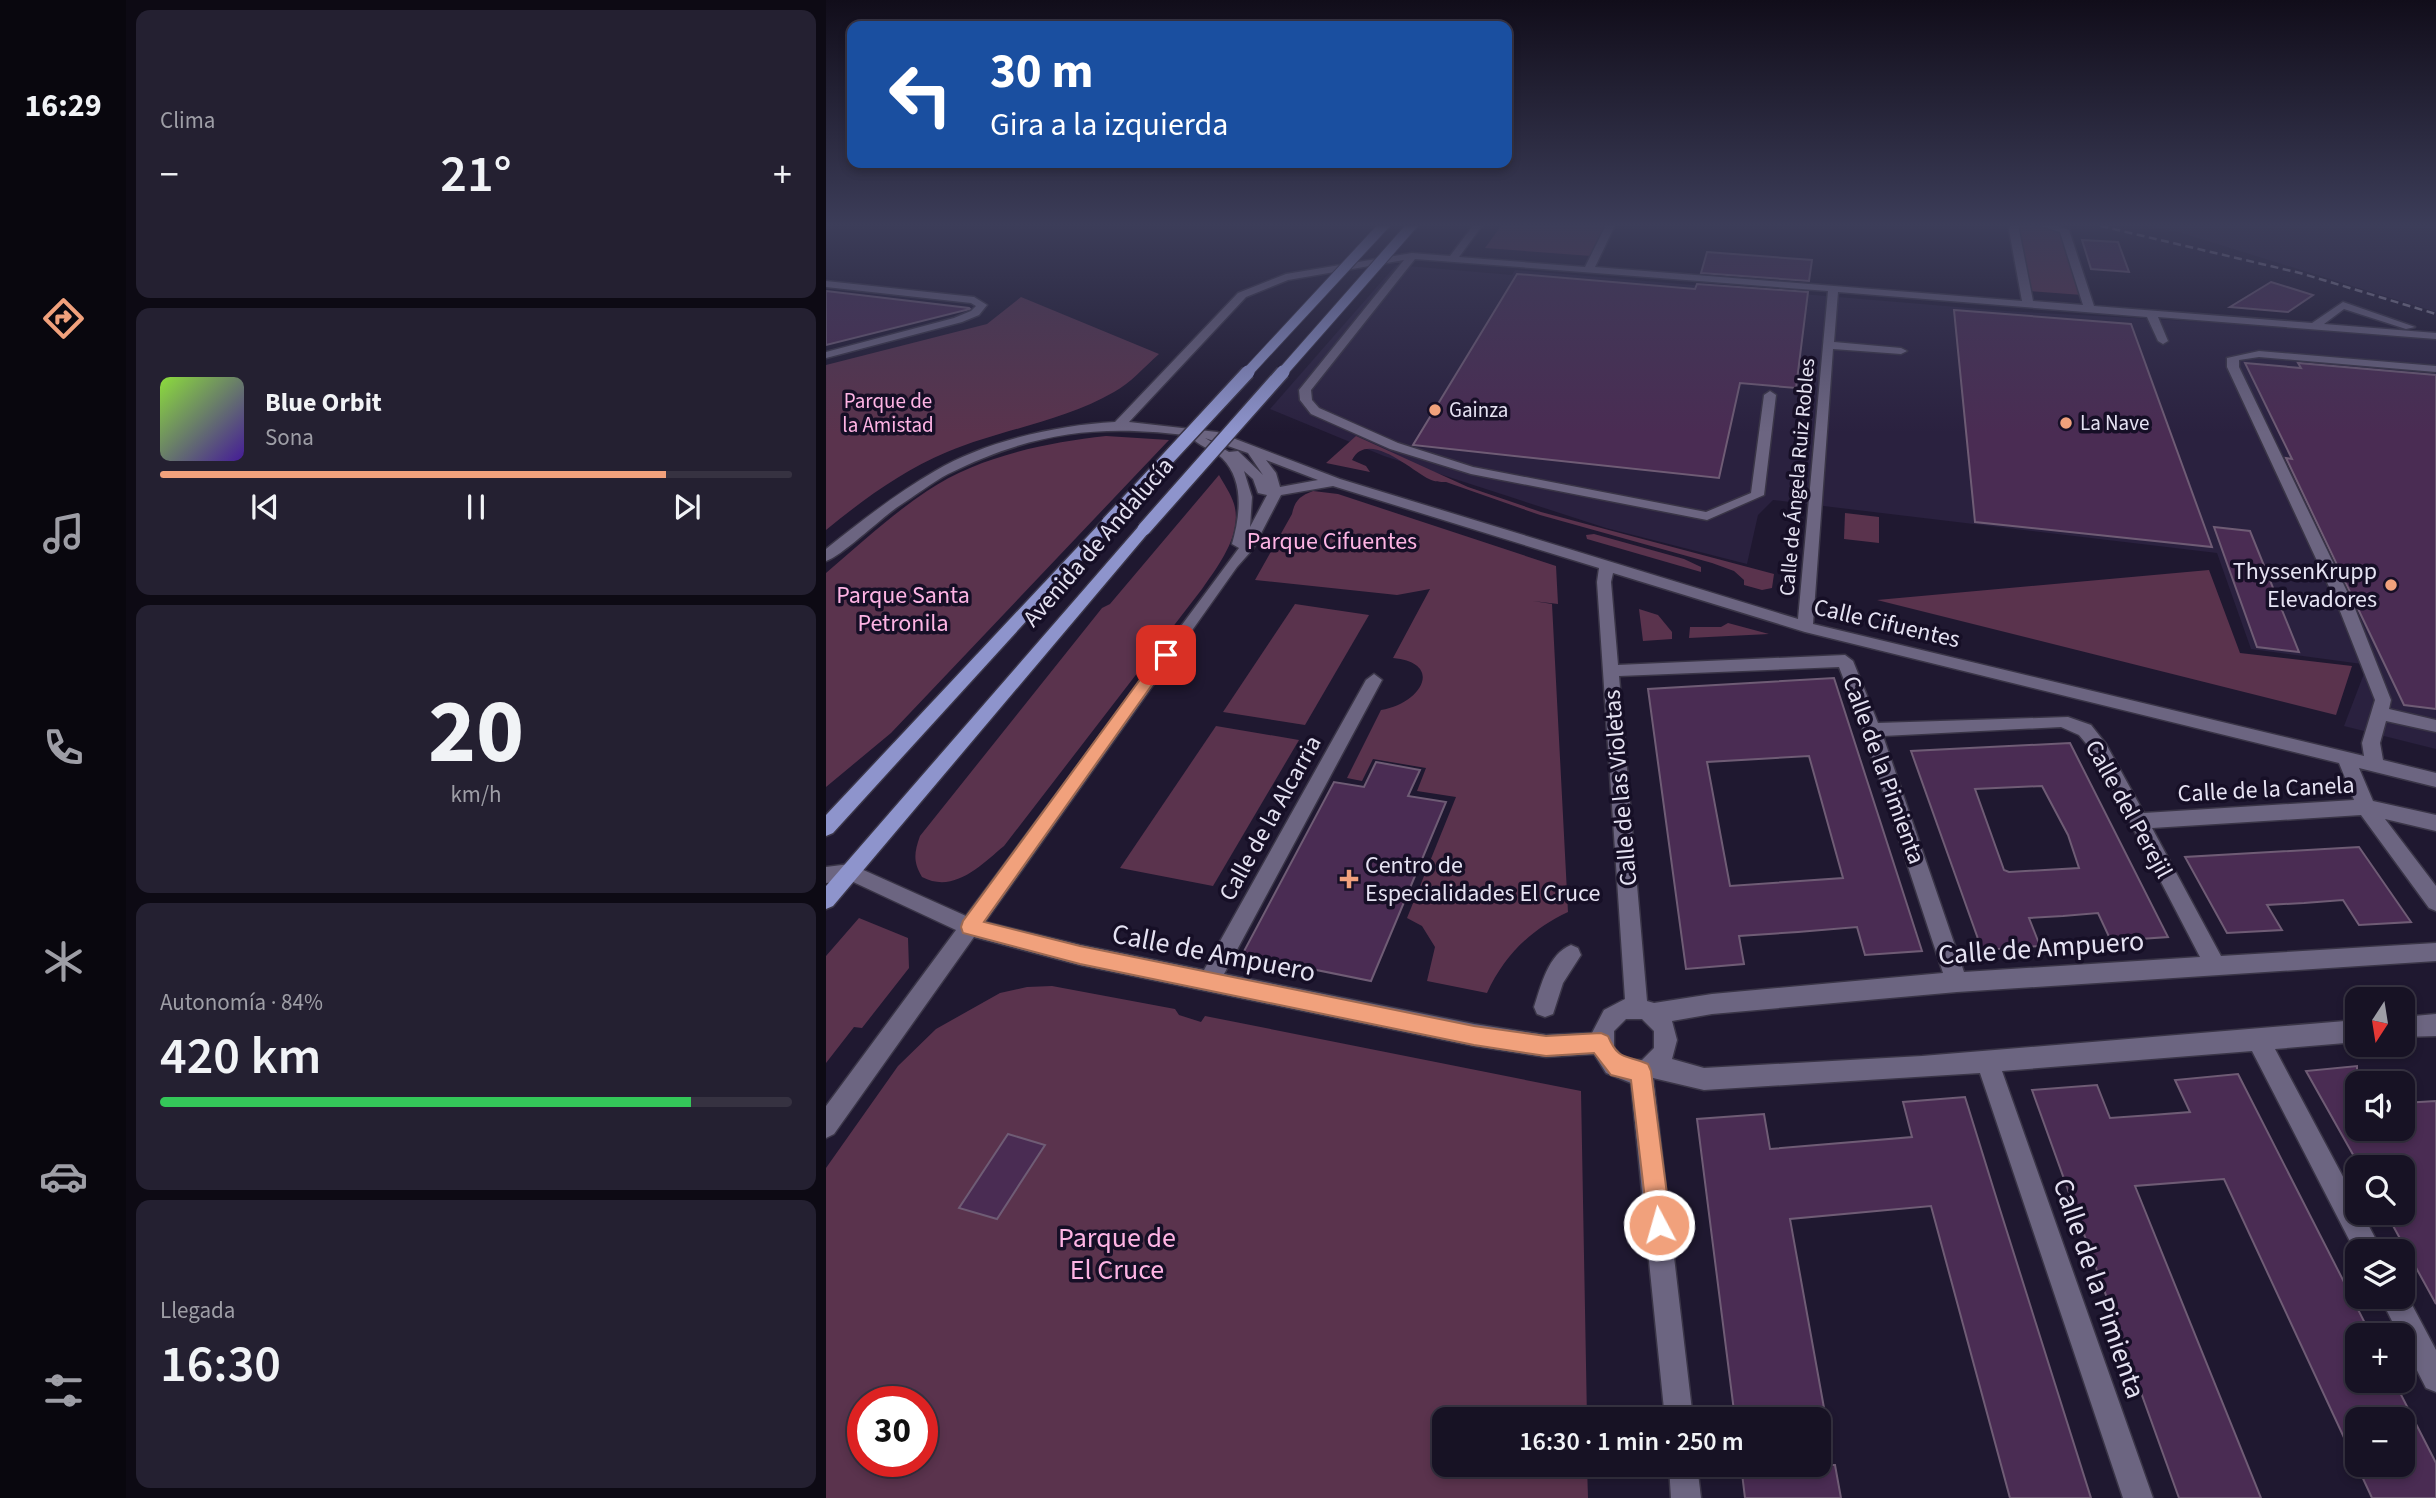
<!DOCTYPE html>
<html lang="es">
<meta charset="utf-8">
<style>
:root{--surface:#171224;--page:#242031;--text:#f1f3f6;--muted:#9e9ea6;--line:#363241;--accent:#f1a17c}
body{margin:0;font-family:"Source Sans 3",sans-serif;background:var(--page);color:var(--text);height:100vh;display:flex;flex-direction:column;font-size:26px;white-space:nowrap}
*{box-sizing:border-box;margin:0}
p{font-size:23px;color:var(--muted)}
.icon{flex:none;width:38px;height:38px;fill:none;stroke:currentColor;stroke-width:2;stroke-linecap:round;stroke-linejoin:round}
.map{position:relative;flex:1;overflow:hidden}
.sheet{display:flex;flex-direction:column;gap:10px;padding:10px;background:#0d0a14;width:700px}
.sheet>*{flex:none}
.guide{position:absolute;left:21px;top:21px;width:665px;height:147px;border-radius:14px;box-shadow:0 4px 10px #0003,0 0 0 2px var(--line);background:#1a4fa0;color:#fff;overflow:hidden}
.needle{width:46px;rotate:192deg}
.controls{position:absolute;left:1519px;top:987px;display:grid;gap:14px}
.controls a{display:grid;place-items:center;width:70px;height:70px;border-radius:14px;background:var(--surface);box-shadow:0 4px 10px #0003,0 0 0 2px var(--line);font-size:35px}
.speed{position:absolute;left:21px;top:1386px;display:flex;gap:14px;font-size:35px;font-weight:700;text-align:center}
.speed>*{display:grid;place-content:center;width:91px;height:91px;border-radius:50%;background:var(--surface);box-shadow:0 4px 10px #0003,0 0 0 2px var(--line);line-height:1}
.speed .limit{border:10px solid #d22;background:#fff;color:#111}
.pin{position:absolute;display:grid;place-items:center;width:60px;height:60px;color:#fff;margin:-30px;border-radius:14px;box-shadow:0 4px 10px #0006}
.me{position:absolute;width:77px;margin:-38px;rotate:354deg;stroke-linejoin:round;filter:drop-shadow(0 0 5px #0008)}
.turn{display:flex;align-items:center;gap:24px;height:147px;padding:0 28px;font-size:32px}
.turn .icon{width:91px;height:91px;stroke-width:2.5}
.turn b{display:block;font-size:49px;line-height:60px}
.big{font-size:52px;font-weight:600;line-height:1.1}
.sheet .card{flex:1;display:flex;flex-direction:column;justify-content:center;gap:10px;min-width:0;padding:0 24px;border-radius:14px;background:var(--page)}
.sheet .dial{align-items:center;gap:0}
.dial b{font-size:91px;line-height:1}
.song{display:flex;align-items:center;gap:21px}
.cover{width:84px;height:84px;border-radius:10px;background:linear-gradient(135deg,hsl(90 70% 55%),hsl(260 70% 35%))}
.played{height:7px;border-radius:4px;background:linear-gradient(90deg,var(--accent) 80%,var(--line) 80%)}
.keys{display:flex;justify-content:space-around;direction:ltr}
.heat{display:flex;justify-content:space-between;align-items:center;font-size:38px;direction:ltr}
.charge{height:10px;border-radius:5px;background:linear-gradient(90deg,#34c759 84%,var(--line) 0)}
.trip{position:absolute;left:606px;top:1407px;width:399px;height:70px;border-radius:14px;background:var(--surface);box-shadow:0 4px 10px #0003,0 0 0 2px var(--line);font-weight:600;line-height:70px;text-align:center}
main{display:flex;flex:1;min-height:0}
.dock{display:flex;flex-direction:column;width:126px;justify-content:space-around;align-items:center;background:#09070e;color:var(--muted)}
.dock .icon{width:49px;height:49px}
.dock .selected{color:var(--accent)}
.dock b{font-size:32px;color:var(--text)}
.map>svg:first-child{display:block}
.built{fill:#2a213f}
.green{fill:#5a334d;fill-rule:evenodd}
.building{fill:#4a2c53;stroke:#6f5c75;stroke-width:2;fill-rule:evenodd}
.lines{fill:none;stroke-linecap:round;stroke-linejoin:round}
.minor-casing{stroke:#3a3547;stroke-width:3}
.major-casing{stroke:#3a3547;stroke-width:3}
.minor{fill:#6c6581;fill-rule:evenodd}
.major{fill:#8e94cc;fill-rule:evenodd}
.rail{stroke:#8c879b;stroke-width:2.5;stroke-dasharray:8 4.5;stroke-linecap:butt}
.major-bridge-far1-casing{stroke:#3a3547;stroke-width:12;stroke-linecap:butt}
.major-bridge-casing{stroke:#3a3547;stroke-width:16;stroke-linecap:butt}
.major-bridge-far1{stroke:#8e94cc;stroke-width:10}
.major-bridge{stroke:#8e94cc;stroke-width:13}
.route{fill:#f1a17c;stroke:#9d6951;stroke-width:2}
.poi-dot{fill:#f1a17c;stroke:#160f26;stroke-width:2.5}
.labels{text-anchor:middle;stroke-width:7;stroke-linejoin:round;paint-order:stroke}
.far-park-label{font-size:21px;fill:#feb4e4;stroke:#160f26}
.far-poi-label{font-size:21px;fill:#e5e2f2;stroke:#160f26;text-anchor:start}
.far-street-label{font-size:21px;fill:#e5e2f2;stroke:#160f26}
.park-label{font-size:24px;fill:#feb4e4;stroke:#160f26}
.street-label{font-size:24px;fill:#e5e2f2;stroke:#160f26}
.poi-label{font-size:24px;fill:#e5e2f2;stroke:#160f26;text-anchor:end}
.near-street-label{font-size:28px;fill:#e5e2f2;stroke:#160f26}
.near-park-label{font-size:28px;fill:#feb4e4;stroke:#160f26}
</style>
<main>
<nav class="dock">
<b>16:29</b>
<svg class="icon selected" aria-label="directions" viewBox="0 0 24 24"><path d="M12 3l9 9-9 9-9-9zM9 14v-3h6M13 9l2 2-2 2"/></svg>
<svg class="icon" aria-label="music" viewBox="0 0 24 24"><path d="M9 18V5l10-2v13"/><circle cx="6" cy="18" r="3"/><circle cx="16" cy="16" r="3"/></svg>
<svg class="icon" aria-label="phone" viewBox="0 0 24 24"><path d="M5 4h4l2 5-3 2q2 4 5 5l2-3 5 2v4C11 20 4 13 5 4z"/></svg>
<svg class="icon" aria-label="climate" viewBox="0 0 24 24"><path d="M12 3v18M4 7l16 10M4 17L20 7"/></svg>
<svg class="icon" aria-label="car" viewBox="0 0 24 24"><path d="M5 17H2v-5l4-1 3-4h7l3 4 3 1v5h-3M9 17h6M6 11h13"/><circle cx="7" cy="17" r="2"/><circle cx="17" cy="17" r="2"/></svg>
<svg class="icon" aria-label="filters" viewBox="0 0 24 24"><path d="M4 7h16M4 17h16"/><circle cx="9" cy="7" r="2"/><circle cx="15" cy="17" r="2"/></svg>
</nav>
<section class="sheet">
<div class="card"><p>Clima</p>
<div class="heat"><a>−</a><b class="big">21°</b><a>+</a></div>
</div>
<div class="card">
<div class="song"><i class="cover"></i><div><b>Blue Orbit</b><p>Sona</p></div></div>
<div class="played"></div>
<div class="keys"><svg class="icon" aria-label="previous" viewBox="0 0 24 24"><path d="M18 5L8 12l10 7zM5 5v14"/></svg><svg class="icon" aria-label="pause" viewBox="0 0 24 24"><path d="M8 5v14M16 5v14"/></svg><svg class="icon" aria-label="next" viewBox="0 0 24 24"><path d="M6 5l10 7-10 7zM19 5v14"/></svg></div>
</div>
<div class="card dial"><b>20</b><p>km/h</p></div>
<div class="card"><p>Autonomía · 84%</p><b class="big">420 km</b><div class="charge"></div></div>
<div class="card"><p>Llegada</p><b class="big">16:30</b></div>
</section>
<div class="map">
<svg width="1610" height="1498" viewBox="0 0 1610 1498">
<rect width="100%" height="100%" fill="#1f1830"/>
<g class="built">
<polygon points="1304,223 1610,223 1610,312 1356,233"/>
<polygon points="570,265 686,275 689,270 1179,311 1453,326 1610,339 1610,749 1518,726 1539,671 1536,664 1425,649 1391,553 947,500 932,515 921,564 780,528 558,456 444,409"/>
</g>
<g class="green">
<polygon points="677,223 782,223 765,256 659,248"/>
<polygon points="1198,223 1236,231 1256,295 1204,291 1191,225"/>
<path d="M 195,297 L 333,354 C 318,367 305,383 288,392 C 236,422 176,429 121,452 C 76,471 38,499 0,530 L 0,365 L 161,324 Z"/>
<path d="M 280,436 L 343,440 L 65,733 L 0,787 L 0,573 C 33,545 65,515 101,491 C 153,456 219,443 280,436 Z"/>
<path d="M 530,436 L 642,487 L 715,512 L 948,574 L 946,588 L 936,590 L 918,585 L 918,580 L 908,571 L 886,563 L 714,515 L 620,482 C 614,482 609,482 603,479 C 586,471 542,429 526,460 L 540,466 L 544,472 L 500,463 Z"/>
<path d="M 393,475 C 398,484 405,494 408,504 C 417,534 392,566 376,589 L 178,846 C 155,865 128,894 96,877 C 87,862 88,853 94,836 L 276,608 L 284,604 Z"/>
<path d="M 487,491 L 512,494 L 730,566 L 732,604 L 707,601 L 726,604 L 742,912 C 704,930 678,956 661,993 L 601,981 L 609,947 L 596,926 L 581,918 L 630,797 L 591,791 L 600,768 L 547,759 L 536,781 L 521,778 L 555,710 C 595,704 619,663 567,658 L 604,589 L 571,595 L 429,580 L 466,514 C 469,500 474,496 487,491 Z"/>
<polygon points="1019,513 1053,517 1053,543 1018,539"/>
<polygon points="768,534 858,559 875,567 875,572 761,539 760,535"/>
<polygon points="1383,570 1414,653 1526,666 1510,715 1051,600"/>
<polygon points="469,604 543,615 479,725 397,712"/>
<polygon points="813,609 832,615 846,632 846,639 817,641"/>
<polygon points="902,623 943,634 863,638 864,627 895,627"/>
<polygon points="390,726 473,740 387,886 294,868"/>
<polygon points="33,918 82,938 83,968 36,1028 28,1027 0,1063 0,956"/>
<path d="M 226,986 L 349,1009 L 353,1015 L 375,1022 L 379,1016 L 755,1091 L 761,1419 L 618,1419 L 618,1465 L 761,1465 L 762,1498 L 0,1498 L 0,1168 L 72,1066 L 110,1029 L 174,993 L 201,987 ZM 37,1402 L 96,1402 L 96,1461 L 37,1461 Z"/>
</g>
<g class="building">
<polygon points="1256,240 1292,242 1303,272 1265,269"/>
<polygon points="881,252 986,260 983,281 875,273"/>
<polygon points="691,274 869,289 871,284 982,292 970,388 914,383 893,478 587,445"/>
<polygon points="1445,282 1487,295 1462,312 1404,307"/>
<polygon points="0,291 143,308 144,309 0,345"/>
<polygon points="1128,310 1305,324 1386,547 1149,522"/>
<polygon points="1419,363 1475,368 1472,363 1610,375 1610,709 1578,705 1460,458 1466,459"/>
<polygon points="1388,527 1424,531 1473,652 1431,647"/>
<path d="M 1008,678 L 1096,951 L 1039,955 L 1031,927 L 972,932 L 913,936 L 918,964 L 860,969 L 822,689 ZM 983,756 L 1017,878 L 904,886 L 881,762 Z"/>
<path d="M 1244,743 L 1342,937 L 1285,941 L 1272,913 L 1237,916 L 1203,918 L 1214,946 L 1156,950 L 1085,751 ZM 1216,786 L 1242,835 L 1253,868 L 1183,872 L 1178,870 L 1149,789 Z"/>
<polygon points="550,762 594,770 582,796 620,802 545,981 416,955 508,782 538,787"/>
<polygon points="1533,847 1585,922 1533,925 1517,900 1478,903 1441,905 1456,930 1401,933 1359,857"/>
<polygon points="1531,1066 1531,1129 1577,1129 1577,1103 1610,1101 1610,1304 1560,1213 1577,1213 1577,1167 1534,1167 1480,1071"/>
<path d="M 1412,1074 L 1545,1335 L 1531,1335 L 1531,1381 L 1568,1381 L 1610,1463 L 1610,1498 L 1546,1498 L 1398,1179 L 1309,1186 L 1435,1498 L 1353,1498 L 1206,1090 L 1271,1085 L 1284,1118 L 1326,1115 L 1364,1112 L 1349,1080 ZM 1531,1419 L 1577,1419 L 1577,1465 L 1531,1465 Z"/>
<polygon points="1139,1097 1171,1200 1265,1498 1184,1498 1105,1206 964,1219 1000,1419 909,1419 871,1119 938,1114 944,1149 1086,1137 1077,1102"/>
<polygon points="182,1134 219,1145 171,1219 133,1208"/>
<polygon points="915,1465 1009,1465 1015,1498 919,1498"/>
</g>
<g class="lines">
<defs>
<g id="minor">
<path d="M 649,223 L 658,223 L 633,257 L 759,267 L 781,223 L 790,223 L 769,267 L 1196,301 L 1183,230 L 1185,223 L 1194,223 L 1193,230 L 1207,301 L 1257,305 L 1234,232 L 1205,223 L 1221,223 L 1243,230 L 1268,306 L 1486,323 L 1517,302 L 1589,327 L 1580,329 L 1518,309 L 1498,324 L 1610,333 L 1610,339 L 1332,317 L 1342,341 L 1337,344 L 1332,341 L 1321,317 L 1012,292 L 1008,342 L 1075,348 L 1081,351 L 1075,354 L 1007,349 L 987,624 L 1538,756 L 1536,743 L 1549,700 L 1512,606 L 1401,367 L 1401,358 L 1433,351 L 1610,366 L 1610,372 L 1433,357 L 1413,360 L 1413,367 L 1528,606 L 1565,700 L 1563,709 L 1610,720 L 1610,732 L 1560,721 L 1554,743 L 1557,760 L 1610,773 L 1610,787 L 1533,768 L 1547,801 L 1610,815 L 1610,831 L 1559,819 L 1610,886 L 1610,911 L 1603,908 L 1535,815 L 1326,828 L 1395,956 L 1610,943 L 1610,961 L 1131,992 L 886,1014 L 846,1021 L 851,1040 L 846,1059 L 878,1068 L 1096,1056 L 1531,1020 L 1531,1042 L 1449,1049 L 1531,1203 L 1531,1213 L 1536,1213 L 1556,1251 L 1531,1251 L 1531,1255 L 1426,1051 L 1176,1071 L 1327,1498 L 1297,1498 L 1154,1073 L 878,1090 L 827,1078 L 867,1419 L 839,1419 L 805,1083 L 780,1073 L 768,1054 L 720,1057 L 648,1046 L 254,965 L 148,937 L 8,1134 L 0,1138 L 0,1106 L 130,930 L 23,880 L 0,883 L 0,867 L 24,864 L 140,916 L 413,548 L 406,544 C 414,516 419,481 396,458 C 387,450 376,447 368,440 L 372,437 C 277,423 209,431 122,474 C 105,483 89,496 73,506 C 55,518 16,556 0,561 L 0,549 C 35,521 71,493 109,471 C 160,441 231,425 289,422 L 412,293 L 460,274 L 586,253 L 624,256 ZM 589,259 L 1002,291 L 972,619 L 514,479 L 391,432 L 303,422 L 420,297 L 462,280 L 578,260 L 473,390 L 474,400 L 485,414 L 564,449 L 645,474 L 881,520 L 938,495 L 950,395 L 944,391 L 938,395 L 925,493 L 880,512 L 647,467 L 572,443 L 493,408 L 486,400 L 485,390 ZM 379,438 L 422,453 L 437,475 L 412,451 L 403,452 ZM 440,460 L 492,480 L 454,487 L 450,473 ZM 418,471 L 427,479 L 432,493 L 441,495 L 424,527 L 426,497 ZM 507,486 L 773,568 L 771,582 L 799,999 L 778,1010 L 766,1033 L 720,1035 L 648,1024 L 398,974 L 556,680 L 548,674 L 540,680 L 378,970 L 254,945 L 159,922 L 411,567 L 427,549 L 455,495 ZM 787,573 L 979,632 L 1513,763 L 1528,800 L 1318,813 L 1280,744 L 1265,725 L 1242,717 L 1052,723 L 1027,661 L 1019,655 L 792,665 L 785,582 ZM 1013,667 L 1037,730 L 1117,973 L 886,994 L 828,1003 L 821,1001 L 793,676 ZM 1235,727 L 1253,735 L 1268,753 L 1374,957 L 1138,972 L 1057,736 ZM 800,1019 L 816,1019 L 828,1031 L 828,1048 L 816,1060 L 800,1060 L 788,1048 L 788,1031 Z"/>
<polygon points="0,281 148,297 161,305 153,315 136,322 0,358 0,352 128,318 145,311 150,306 145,303 0,287"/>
<path d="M 745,945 L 752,948 L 755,955 L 737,983 L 727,1014 L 719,1017 L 711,1014 L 708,1007 C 715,986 722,954 745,945 Z"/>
<polygon points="1610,1014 1610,1036 1577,1037 1577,1017"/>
<polygon points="1577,1288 1610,1350 1610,1392 1600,1388 1577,1343 1577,1335 1573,1335 1554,1297 1577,1297"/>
<polygon points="843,1465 871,1465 875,1498 845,1498"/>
</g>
<g id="major">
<polygon points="282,519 289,523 287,526 7,833 0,836 0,815 277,520"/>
<polygon points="318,525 325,529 323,532 7,906 0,909 0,886 313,526"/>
</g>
</defs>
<use href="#minor" class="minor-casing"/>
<use href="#major" class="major-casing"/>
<use href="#minor" class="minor"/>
<use href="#major" class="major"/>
<polyline class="rail" points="1262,223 1474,273 1610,314"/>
<defs>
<g id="major-bridge-far1">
<polyline points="420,374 560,223"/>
<polyline points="455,374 588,223"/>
</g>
<g id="major-bridge">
<polyline points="282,523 422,372"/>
<polyline points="318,529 457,372"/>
</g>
</defs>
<use href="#major-bridge-far1" class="major-bridge-far1-casing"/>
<use href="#major-bridge" class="major-bridge-casing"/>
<use href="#major-bridge-far1" class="major-bridge-far1"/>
<use href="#major-bridge" class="major-bridge"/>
</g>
<linearGradient id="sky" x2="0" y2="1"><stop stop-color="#110d1a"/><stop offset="0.52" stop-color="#3c3d59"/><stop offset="1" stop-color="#3c3d59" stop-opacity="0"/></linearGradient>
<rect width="1610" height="433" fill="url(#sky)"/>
<path class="route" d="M 340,650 L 347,655 L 345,658 L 158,922 L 254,946 L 648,1026 L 720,1036 L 775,1033 L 782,1036 C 793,1062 800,1054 822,1064 L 825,1071 L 845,1225 L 841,1233 L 833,1236 L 825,1233 L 822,1225 L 805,1080 L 785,1075 L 768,1053 L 720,1056 L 648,1045 L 254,964 L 137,933 L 135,927 L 137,921 L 335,651 Z"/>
<g class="poi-dot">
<circle cx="609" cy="410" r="7"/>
<circle cx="1240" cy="423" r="7"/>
<circle cx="1565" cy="585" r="7"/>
<path d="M519.5 868.5h7v7h7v7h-7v7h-7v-7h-7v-7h7z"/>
</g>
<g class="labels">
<g class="far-park-label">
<text x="62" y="408">Parque de<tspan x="62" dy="24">la Amistad</tspan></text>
</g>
<g class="far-poi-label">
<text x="623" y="417">Gainza</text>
<text x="1254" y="430">La Nave</text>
</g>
<g class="far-street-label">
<text transform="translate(971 477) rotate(-85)" y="7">Calle de Ángela Ruiz Robles</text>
</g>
<g class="park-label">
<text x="506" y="549">Parque Cifuentes</text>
<text x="77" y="603">Parque Santa<tspan x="77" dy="28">Petronila</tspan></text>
</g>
<g class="street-label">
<text transform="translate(272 542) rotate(-49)" y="8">Avenida de Andalucía</text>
<text transform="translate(1061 623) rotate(13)" y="8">Calle Cifuentes</text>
<text transform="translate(1058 770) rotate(70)" y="8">Calle de la Pimienta</text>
<text transform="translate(794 788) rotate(-95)" y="8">Calle de las Violetas</text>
<text transform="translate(1440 789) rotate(-3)" y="8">Calle de la Canela</text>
<text transform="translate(1303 809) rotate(61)" y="8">Calle del Perejil</text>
<text transform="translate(444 818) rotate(-61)" y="8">Calle de la Alcarria</text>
</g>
<g class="poi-label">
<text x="1551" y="579">ThyssenKrupp<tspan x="1551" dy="28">Elevadores</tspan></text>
<text x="539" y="873" text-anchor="start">Centro de<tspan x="539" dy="28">Especialidades El Cruce</tspan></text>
</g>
<g class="near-street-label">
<text transform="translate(1215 947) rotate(-4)" y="10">Calle de Ampuero</text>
<text transform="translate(388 952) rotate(11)" y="10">Calle de Ampuero</text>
<text transform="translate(1274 1288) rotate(71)" y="10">Calle de la Pimienta</text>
</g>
<g class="near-park-label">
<text x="291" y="1247">Parque de<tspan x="291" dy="32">El Cruce</tspan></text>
</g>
</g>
</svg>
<div class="controls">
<a><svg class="needle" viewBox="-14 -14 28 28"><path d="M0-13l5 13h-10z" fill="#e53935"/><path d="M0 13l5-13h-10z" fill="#9e9ea6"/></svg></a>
<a><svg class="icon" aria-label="sound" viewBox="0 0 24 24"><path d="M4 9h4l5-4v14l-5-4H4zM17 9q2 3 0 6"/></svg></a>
<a><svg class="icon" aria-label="search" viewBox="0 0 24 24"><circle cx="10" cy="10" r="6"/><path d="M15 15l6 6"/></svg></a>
<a><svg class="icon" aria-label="layers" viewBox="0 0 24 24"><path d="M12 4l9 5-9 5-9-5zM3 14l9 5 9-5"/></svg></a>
<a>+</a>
<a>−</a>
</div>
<div class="speed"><div class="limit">30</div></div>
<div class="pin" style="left:340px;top:655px;background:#d93025"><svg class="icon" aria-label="arrive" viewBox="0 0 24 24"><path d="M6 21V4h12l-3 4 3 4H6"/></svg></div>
<svg class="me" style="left:833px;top:1225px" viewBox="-20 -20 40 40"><circle r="17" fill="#f1a17c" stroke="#fff" stroke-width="3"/><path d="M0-11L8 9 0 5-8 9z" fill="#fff"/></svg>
<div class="trip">16:30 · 1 min · 250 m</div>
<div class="guide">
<div class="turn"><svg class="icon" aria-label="left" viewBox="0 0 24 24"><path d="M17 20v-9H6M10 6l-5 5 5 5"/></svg><div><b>30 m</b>Gira a la izquierda</div></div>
</div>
</div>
</main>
